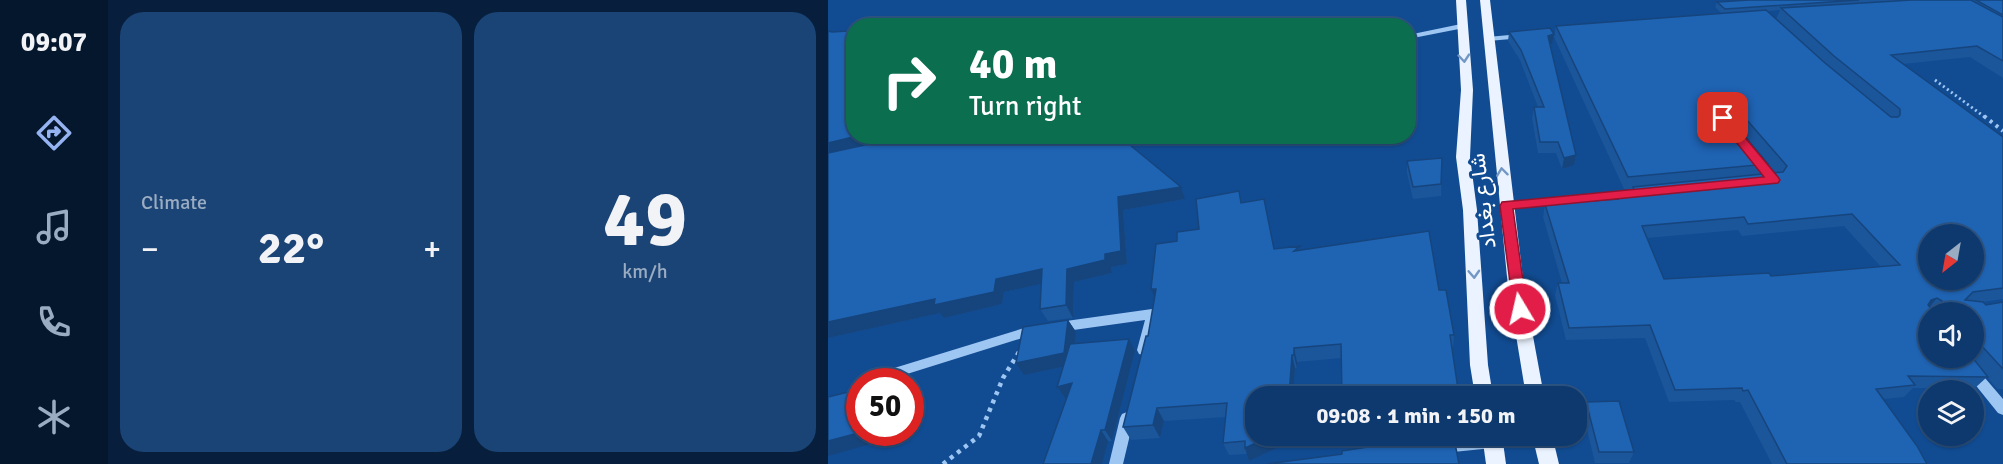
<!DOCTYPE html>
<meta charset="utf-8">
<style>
:root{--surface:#0d396e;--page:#1b4476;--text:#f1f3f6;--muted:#9aacc2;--line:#2d5381;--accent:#95b2f1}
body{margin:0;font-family:Signika,Vazirmatn,sans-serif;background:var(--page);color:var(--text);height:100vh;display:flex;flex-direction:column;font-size:22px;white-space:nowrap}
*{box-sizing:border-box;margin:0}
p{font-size:20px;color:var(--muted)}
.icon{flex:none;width:33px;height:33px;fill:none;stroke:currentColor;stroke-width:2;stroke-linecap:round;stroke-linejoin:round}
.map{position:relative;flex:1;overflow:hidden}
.details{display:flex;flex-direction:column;gap:12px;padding:12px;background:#071f3c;width:720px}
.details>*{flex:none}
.hud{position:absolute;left:18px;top:18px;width:570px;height:126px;border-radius:24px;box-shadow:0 2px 4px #0004,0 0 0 2px var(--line);background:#0b6e4f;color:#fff;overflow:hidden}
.needle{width:39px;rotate:211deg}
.buttons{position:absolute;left:1090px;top:224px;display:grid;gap:12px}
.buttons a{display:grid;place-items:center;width:66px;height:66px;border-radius:50%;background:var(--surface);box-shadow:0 2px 4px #0004,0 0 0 2px var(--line);font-size:30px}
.speed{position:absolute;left:18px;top:368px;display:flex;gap:12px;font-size:30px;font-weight:700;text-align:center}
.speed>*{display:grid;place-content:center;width:78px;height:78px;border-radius:50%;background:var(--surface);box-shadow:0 2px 4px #0004,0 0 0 2px var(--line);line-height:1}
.speed .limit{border:9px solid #d22;background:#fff;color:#111}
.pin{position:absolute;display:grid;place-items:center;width:51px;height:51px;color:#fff;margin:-26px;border-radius:12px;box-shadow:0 3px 9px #0006}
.me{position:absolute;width:66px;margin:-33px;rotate:351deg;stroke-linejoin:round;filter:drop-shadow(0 0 4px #0008)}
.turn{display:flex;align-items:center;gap:21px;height:126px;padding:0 24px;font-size:27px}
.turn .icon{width:78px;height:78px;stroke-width:2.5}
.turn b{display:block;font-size:42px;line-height:51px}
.big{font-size:45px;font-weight:700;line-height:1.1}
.details .tile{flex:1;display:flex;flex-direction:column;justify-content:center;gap:9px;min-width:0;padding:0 21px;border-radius:24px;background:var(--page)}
.details .dial{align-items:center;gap:0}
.dial b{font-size:78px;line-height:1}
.heat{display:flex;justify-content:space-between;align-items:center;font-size:33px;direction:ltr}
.details .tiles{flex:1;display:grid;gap:12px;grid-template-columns:repeat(2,1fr)}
.trip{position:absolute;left:417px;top:386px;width:342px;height:60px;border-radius:24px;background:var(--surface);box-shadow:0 2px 4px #0004,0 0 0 2px var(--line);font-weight:700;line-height:60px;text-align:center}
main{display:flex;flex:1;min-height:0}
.tabs{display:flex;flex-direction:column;width:108px;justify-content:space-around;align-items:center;background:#05172c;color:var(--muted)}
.tabs .icon{width:42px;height:42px}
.tabs .on{color:var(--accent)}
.tabs b{font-size:27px;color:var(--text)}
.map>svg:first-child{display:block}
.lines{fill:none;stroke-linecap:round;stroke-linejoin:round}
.path-far2{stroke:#9ec6f3;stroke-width:3;stroke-dasharray:2 3;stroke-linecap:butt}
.path-far1{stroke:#9ec6f3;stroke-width:4;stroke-dasharray:3 4.5;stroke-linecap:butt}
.path{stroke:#9ec6f3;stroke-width:4.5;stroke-dasharray:4 5;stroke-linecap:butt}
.minor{fill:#9ec6f3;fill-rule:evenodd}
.major{fill:#eaf3ff;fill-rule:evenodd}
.wall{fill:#1b559a;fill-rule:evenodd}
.shaded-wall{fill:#16457d}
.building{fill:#1f63b3;stroke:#16457d;stroke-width:1.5;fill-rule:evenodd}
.oneway{stroke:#7397c4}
.route{fill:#e11d48;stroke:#92132f;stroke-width:1.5}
.labels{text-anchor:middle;stroke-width:6;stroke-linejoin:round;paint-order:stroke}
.street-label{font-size:22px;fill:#fff;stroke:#114c93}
</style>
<main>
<nav class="tabs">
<b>09:07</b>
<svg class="icon on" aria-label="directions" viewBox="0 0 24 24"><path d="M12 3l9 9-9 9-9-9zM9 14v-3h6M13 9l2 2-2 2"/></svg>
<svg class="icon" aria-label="music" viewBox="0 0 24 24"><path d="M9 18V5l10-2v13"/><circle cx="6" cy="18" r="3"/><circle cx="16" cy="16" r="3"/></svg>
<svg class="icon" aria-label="phone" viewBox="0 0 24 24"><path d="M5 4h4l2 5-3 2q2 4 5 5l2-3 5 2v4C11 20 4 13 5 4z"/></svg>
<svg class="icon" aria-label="climate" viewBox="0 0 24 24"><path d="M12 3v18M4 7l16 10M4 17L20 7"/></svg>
</nav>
<section class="details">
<div class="tiles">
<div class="tile"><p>Climate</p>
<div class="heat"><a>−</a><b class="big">22°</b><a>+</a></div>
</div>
<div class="tile dial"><b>49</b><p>km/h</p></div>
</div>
</section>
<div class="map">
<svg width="1175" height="464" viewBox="0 0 1175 464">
<rect width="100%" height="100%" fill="#114c93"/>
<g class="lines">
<polyline class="path-far2" points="1107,80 1158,118"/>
<polyline class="path-far1" points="1156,116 1175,131"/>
<polyline class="path" points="115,464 151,436 175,378 191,352"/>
<g class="minor">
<polygon points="633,24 636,24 636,28 580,39 580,35"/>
<polygon points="692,34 695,34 695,38 660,41 656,39 660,37"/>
<polygon points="817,189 820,190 822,192 820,194 678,209 673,206 678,203"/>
<polygon points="324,309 328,311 330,314 321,350 319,354 315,355 311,354 309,350 317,320 231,332 227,330 225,327 227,324 231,322"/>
<polygon points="206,325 210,327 212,330 210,333 63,379 58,378 57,374 58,370 63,369"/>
<polygon points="1125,357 1139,357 1175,399 1175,415 1170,413"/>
<polygon points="299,412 304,414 306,418 295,464 281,464 292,418 294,414"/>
<polygon points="665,436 670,437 672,442 670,447 665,448 615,453 610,451 608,446 610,441 615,439"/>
</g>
<g class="major">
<polygon points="628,0 638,0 645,90 642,157 649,210 660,365 665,396 647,396 642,365 635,210 628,157 633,90"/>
<polygon points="652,0 662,0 696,287 716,396 698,396 680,287"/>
<polygon points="654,435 674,435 678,464 658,464"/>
<polygon points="704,435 724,435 731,464 711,464"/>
</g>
</g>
<g class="wall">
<path d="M 922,0 L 1175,0 L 1175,78 L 1142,57 L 1075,64 L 1175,137 L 1175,299 L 1154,302 L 1158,305 L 1175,302 L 1175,389 L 1169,389 L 1159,377 L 1147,388 L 1085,388 L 1076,397 L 1056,399 L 1099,464 L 944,464 L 912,402 L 908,402 L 906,400 L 841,402 L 817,338 L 738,340 L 727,295 L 730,283 L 734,283 L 715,217 L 717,204 L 787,200 L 788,195 L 802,194 L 804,189 L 796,189 L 726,37 L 728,26 L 893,13 L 887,7 L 889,2 ZM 952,10 L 948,19 L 940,11 ZM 899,114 L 900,115 L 948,173 L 936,174 L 940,164 ZM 1016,226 L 1053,267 L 943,276 L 836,279 L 819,238 L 910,230 L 914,236 ZM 1101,312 L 1146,312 L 1146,357 L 1101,357 Z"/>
<polygon points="0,31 26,136 40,136 38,144 357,199 295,210 299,264 283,267 284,273 246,282 245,318 220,321 212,309 213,284 176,292 174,304 116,318 112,313 0,338"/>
<polygon points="681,32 724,44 722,45 748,155 746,165 734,169 728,153 710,153 704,118 706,107 710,107 692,60 680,41"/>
<polygon points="614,158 613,196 585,199 579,173 579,161"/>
<polygon points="411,191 414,203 446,249 472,250 611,290 626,335 625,348 469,362 469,368 467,368 465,396 428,396 462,442 421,461 419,454 401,455 395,443 398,417 336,421 332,438 303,440 295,427 320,336 349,241 371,229"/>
<polygon points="240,320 248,332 246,344 307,351 284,441 280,441 238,398 237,398 229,387 235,367 196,375"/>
<polygon points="758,402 806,452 801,463 767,463 755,413"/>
<polygon points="514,435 621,435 621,436 572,439 516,448"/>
</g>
<g class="shaded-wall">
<polygon points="726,34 724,44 718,46 720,36"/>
<polygon points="899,101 894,113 895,103"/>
<polygon points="29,136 40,136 38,149 0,158 0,143"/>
<polygon points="748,155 746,165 734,169 736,158"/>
<polygon points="353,187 357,199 295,210 299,264 283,267 284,273 246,282 245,318 238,305 239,269 277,254 290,197"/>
<polygon points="214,269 222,282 176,292 174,304 116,318 112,313 0,338 0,322 168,279"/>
<polygon points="323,289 328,289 329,303"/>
<polygon points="1109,298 1099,310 1093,312 1103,300"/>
<polygon points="240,320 248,332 244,365 196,375 188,363"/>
<polygon points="301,339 307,351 284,441 277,430"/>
<polygon points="466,348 469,362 469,368 466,355"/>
<polygon points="464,355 467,368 465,396 461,396"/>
<polygon points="244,383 251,395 237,398 229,387"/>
<polygon points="329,408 336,421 332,438 325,425"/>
<polygon points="273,430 280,441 274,464 263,464"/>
<polygon points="34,432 53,432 50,442 0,456 0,441"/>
<polygon points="445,435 462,435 462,442 421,461 417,448"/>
</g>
<g class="building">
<polygon points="922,0 1031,0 897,9 889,2"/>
<path d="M 1084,0 L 1143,0 L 1175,17 L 1175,61 L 1149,46 L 1063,55 L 1175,137 L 1175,288 L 1145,292 L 1137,300 L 1155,302 L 1158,305 L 1175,302 L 1175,369 L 1151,343 L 1146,343 L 1146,312 L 1113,312 L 1114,301 L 1109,298 L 1103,300 L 1100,305 L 1106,312 L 1101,312 L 1101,357 L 1144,357 L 1160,377 L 1080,376 L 1087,385 L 1048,389 L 1089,446 L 1099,464 L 959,464 L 920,390 L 915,391 L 914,388 L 847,390 L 822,325 L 741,328 L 730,283 L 741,283 L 717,204 L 790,199 L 788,195 L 808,194 L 805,187 L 955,172 L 959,166 L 904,103 L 899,101 L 895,103 L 895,110 L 940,164 L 800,177 L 728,26 L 938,10 L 997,63 L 1063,117 L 1070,117 L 1072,115 L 1072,109 L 1006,56 L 953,8 ZM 1024,214 L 1072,265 L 943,276 L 941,273 L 836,279 L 814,226 L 916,217 L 920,224 ZM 1101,234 L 1146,234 L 1146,279 L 1101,279 Z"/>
<polygon points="1148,0 1175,0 1175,15"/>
<polygon points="722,28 726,34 720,36 748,155 736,158 730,142 712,142 706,107 716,107 693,50 681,32"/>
<polygon points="0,31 4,32 19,31 26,36 26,136 29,136 0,143"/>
<polygon points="80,136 291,136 353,187 290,197 293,251 277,254 277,260 239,269 238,305 212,309 214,269 168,279 166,292 106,305 107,299 0,322 0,153 46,143"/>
<polygon points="614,158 613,184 585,187 579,161"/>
<polygon points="411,191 413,203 436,199 446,249 472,246 466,251 601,231 611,290 618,290 626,335 622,335 631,396 514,396 513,344 466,348 466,355 464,355 461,396 428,396 428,435 445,435 417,448 417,441 395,443 399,403 329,408 325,425 295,427 318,336 320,336 326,301 328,289 323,289 328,244 349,241 349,232 371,229 368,199"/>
<polygon points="240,320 236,353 188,363 195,327"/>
<polygon points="301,339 277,430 273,430 263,464 215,464 244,383 229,387 242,344"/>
<polygon points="32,389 32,432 34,432 0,441 0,397"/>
<polygon points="791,401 806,452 771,452 758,402"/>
<polygon points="626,438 631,464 439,464 514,454 514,451 572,442"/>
</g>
<defs><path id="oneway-chevron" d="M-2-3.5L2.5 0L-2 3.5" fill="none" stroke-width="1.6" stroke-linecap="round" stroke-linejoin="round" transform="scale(1.5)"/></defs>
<g class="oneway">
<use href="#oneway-chevron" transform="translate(636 58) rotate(85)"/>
<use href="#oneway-chevron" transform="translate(674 172) rotate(-97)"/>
<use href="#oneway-chevron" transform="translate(646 274) rotate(87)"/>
</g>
<polygon class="route" points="895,115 899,116 950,177 952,180 950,183 685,209 699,309 697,313 686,313 672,206 674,202 936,177 889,118"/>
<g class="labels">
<g class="street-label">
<text transform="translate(654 201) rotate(-97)" y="8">شارع بغداد</text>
</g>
</g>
</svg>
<div class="buttons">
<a><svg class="needle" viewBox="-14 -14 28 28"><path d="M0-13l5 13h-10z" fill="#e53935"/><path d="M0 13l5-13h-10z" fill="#9aacc2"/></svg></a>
<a><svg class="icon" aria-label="sound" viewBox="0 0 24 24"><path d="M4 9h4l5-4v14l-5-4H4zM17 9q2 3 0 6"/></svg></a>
<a><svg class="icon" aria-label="layers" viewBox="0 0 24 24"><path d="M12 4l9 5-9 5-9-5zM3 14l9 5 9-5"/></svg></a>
</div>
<div class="speed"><div class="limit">50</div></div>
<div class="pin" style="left:895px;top:118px;background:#d93025"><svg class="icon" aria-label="arrive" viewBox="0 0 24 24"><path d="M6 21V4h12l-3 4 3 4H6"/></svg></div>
<svg class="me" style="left:692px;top:309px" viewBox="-20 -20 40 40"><circle r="17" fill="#e11d48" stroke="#fff" stroke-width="3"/><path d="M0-11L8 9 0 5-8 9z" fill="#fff"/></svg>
<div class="trip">09:08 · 1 min · 150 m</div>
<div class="hud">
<div class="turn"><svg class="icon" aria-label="right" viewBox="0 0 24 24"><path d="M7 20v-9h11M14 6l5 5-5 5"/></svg><div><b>40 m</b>Turn right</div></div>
</div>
</div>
</main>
